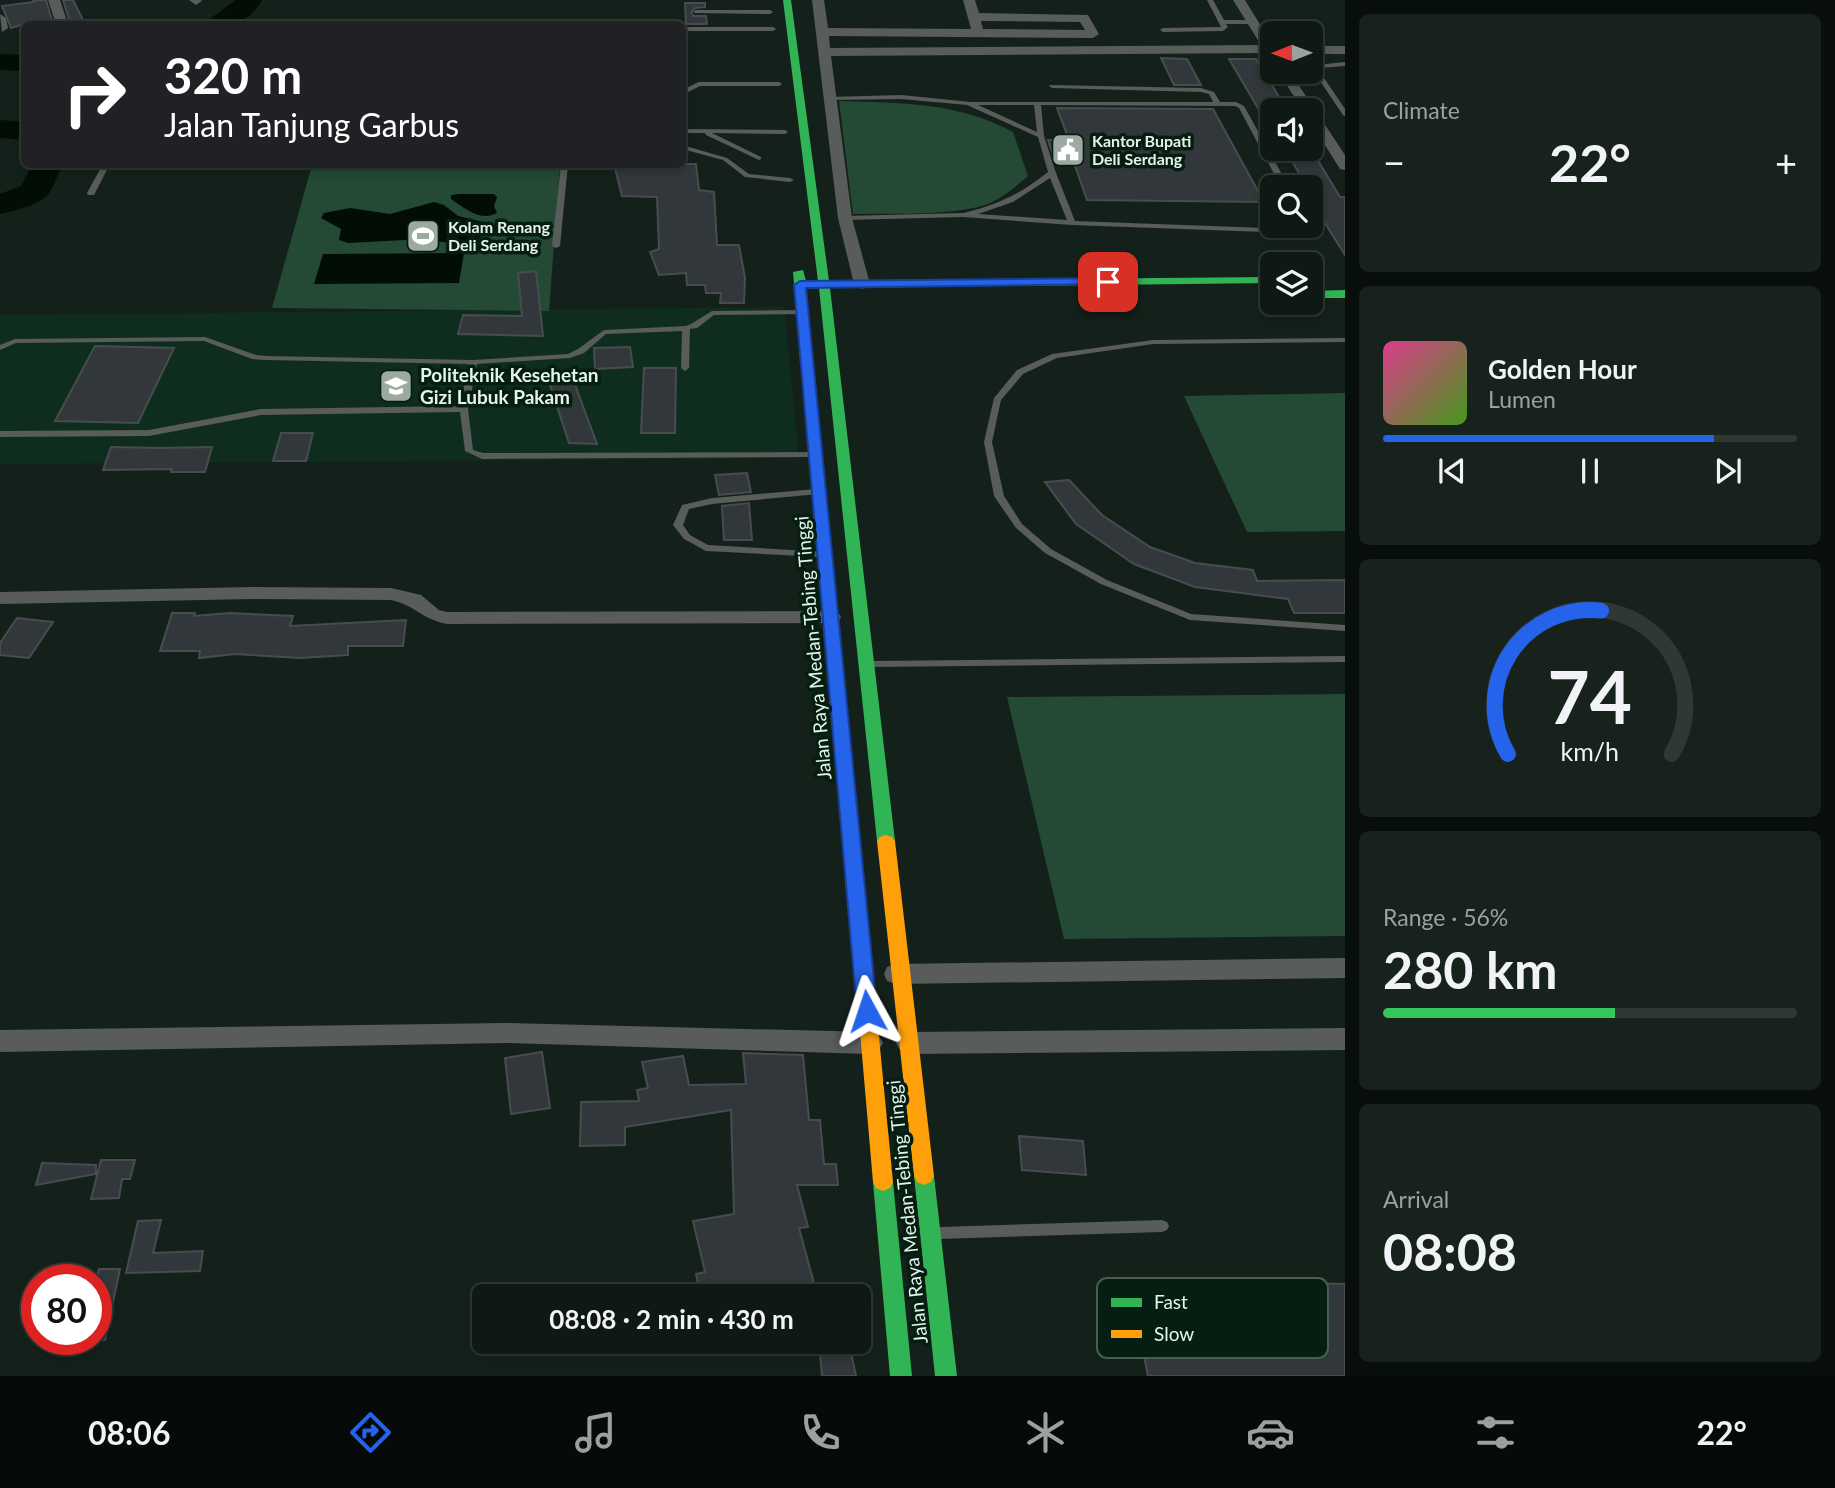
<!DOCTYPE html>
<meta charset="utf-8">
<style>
:root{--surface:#0f1914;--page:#18221d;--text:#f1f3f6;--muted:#9ba0a0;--line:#2f3834;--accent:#2563eb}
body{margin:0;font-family:Lato,sans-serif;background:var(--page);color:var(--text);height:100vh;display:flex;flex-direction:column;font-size:26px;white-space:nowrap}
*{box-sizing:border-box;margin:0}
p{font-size:23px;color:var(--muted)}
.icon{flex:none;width:38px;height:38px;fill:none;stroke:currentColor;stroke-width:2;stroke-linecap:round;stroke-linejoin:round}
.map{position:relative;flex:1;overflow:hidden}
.drawer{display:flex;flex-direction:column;gap:14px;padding:14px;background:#080e0b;width:490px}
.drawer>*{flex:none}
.top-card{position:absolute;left:21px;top:21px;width:665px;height:147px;border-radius:10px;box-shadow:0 4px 10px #0003,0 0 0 2px var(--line);background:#202124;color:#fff;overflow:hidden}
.needle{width:46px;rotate:269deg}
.tools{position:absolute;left:1260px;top:21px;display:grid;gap:14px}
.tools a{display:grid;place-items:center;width:63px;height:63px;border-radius:10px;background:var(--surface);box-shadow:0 4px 10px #0003,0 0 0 2px var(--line);font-size:35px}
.speed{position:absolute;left:21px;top:1264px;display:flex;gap:14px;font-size:35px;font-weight:700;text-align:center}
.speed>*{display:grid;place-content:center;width:91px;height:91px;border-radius:50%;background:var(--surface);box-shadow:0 4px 10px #0003,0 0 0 2px var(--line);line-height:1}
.speed .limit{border:10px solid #d22;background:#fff;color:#111}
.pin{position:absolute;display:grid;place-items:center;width:60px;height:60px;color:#fff;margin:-30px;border-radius:14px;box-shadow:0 4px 10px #0006}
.me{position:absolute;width:77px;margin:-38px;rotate:355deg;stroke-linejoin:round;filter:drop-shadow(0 0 5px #0008)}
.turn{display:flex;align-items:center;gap:24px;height:147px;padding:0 28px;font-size:32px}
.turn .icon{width:91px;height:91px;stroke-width:2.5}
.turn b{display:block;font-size:49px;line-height:60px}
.big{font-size:52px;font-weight:700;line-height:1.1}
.drawer .card{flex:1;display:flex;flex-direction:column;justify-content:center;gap:10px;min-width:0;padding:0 24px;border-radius:10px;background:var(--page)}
.drawer .dial{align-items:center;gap:0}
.dial svg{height:182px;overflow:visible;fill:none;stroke:var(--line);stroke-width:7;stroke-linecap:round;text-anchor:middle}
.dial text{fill:var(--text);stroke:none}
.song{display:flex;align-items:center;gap:21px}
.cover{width:84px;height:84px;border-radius:10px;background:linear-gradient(135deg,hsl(330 70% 55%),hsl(100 70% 35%))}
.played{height:7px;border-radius:4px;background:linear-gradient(90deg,var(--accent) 80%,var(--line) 80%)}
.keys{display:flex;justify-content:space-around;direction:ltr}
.heat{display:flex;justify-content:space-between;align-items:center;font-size:38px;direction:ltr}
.charge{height:10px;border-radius:5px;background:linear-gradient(90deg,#34c759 56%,var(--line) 0)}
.trip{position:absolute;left:472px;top:1284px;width:399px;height:70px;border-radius:10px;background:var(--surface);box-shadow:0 4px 10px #0003,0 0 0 2px var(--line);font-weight:700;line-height:70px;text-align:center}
.menu{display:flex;height:112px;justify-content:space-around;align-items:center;background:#060a08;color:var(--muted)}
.menu .icon{width:49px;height:49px}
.menu .active{color:var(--accent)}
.menu b{font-size:32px;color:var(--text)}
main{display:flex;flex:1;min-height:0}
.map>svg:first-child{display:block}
.built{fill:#0f2d1e}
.green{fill:#244935}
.water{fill:#020d06}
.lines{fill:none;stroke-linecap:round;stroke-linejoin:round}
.river{fill:#020d06;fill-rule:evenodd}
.building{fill:#32373b;stroke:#474d4e;stroke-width:2}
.lane{fill:#585c5a;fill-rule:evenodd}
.street{fill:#585c5a;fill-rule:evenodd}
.fast{fill:#30b455;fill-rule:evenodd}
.slow{fill:#ff9f0a;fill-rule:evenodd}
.route{fill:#2563eb;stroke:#184099;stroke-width:2}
.labels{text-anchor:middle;stroke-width:7;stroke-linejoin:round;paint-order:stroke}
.far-poi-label{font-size:16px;font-weight:bold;fill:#e5f4eb;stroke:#051e11;text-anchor:start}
.poi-label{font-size:19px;font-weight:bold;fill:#e5f4eb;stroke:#051e11;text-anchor:start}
.street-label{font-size:19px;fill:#e5f4eb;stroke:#051e11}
.key{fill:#051e11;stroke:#485e52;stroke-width:2}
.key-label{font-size:19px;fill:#e5f4eb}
</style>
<main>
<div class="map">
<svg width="1345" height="1376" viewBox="0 0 1345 1376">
<rect width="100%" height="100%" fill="#14211a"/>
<polygon class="built" points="784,307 799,458 0,464 0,315"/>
<g class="green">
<path d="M 839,101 C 899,103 959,102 1013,132 L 1028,176 C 1014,188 997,203 978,207 C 938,216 894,213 853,214 Z"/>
<polygon points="312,165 560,165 549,311 272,308"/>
<polygon points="1345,393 1345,531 1247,532 1184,396"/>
<polygon points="1345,694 1345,936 1064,939 1007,697"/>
</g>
<g class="water">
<path d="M 460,194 L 494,194 L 497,197 L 494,206 L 497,213 C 479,222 465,208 451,199 L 451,195 Z"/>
<polygon points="434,202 444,205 458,216 483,222 486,230 479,239 464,243 405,240 348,243 339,240 341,229 321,218 324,213 350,208 390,214"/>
<polygon points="464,253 459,283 314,284 323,254"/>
</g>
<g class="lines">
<g class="river">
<path d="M 236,0 L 262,0 C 248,25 233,24 207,24 L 211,18 Z"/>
<polygon points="0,54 24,55 24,71 0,70"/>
<polygon points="0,120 24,122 24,140 0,138"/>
<path d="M 32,164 L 64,164 C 58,173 56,181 51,190 C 43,205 16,210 0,214 L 0,194 L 21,186 Z"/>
</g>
</g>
<g class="building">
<polygon points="33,0 46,0 53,24 24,24 11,28 2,6 34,2"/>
<polygon points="63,0 73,0 83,20 70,22"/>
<polygon points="685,3 705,3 705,7 695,8 691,13 694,16 706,16 707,24 686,24"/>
<polygon points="1161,58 1187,59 1201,85 1174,85"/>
<polygon points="1229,59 1256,59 1287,110 1272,110 1272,132"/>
<polygon points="1057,108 1213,109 1264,202 1087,200 1074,163 1055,162 1048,140 1069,140"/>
<polygon points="1285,149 1311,149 1340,197 1345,197 1345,255 1311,201 1311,187 1307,187"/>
<polygon points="614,164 696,164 699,190 714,192 717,245 739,245 745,278 744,303 720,303 721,293 706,293 705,285 687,285 686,273 659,275 650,252 659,249 657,197 622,196"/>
<polygon points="536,271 543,336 458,334 463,315 522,316 518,273"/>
<polygon points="95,346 174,348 138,423 55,421"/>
<polygon points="630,347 633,367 595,369 594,348"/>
<polygon points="644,368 676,368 675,433 641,433"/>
<polygon points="574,382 597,444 569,443 550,385"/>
<polygon points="281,433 313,433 306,461 273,461"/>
<polygon points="111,447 159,448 212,447 205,472 171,472 172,469 103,470"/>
<polygon points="747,473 751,492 719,495 715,475"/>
<polygon points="1069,480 1102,515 1150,547 1195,563 1253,570 1257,581 1345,580 1345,613 1294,613 1288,599 1195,587 1134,564 1076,524 1045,482"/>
<polygon points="749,503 752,540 724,540 722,506"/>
<polygon points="172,613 195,613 194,616 230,613 293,616 290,626 406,620 403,646 348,646 348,655 300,658 235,654 199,658 200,651 160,651"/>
<polygon points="17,618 53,622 29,658 0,655 0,643"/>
<polygon points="542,1052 550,1108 511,1114 505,1058"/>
<polygon points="743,1053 803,1055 809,1120 820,1120 824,1164 836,1164 838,1185 797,1185 808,1227 799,1228 815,1287 761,1297 701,1297 696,1274 705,1272 693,1221 734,1214 731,1110 625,1127 625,1145 580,1146 581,1102 639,1101 637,1090 648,1088 642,1062 683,1056 689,1085 746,1084"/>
<polygon points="1019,1136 1083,1141 1086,1175 1022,1170"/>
<polygon points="101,1160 135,1160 130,1179 122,1179 119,1198 91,1199"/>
<polygon points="42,1163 96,1165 96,1174 36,1185"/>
<polygon points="161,1220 153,1253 203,1251 200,1271 126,1273 138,1221"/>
<polygon points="99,1269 120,1269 105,1340 96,1339 96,1279"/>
<polygon points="1129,1280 1345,1284 1345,1376 1148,1376"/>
<polygon points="819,1342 849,1342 856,1376 822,1376"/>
</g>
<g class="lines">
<g class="lane">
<polygon points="1207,0 1213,0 1224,20 1253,20 1256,22 1253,24 1226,24 1228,27 1223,31 1163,32 1160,30 1163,28 1221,27"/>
<polygon points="696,10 770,10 773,12 770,14 694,13 694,11"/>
<polygon points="682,27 773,27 776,29 773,31 682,31"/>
<polygon points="1345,62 1345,66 1321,68 1320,72 1345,109 1345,116 1343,115 1314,72 1316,65"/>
<polygon points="699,82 779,82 782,84 779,86 700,86 682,95 682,90"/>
<path d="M 1050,85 L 1201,88 L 1214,92 L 1220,102 L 1236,102 L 1244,106 L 1289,187 L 1281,187 L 1239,108 L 1235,106 L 1041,105 L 1044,136 L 1056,173 L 1075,221 L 1289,229 L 1298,228 L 1301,226 L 1309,226 L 1303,232 L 1289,233 L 1072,225 L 963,217 L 845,220 L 841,218 L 845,216 L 963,213 C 996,206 1022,193 1048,172 L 1038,137 L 967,105 L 901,99 L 831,100 L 828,98 L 829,97 L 901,95 L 971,102 L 1213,102 L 1209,94 L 1201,92 L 1052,88 L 1049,86 ZM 978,105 L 1034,105 L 1037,132 ZM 1050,178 L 1067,220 L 978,214 L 1013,202 Z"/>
<polygon points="682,129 785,130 788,132 785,134 712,133 761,157 761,159 759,160 706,135 705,133 682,133"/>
<polygon points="682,145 727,158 749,174 790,178 794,180 790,182 745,177 723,160 682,149"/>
<polygon points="103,164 110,164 94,195 88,195 87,193"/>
<polygon points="561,164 568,164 560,246 556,248 552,246"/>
<polygon points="802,310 806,312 805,314 714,315 697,328 690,329 689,368 685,371 681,368 682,331 606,334 584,353 570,358 477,364 468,409 473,450 483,453 816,452 817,454 813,457 482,459 465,451 460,412 261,415 149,436 0,437 0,431 149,430 261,409 460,406 468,364 266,360 252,359 204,341 16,343 0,350 0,345 15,339 205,337 256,355 266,356 473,360 568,354 578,349 604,330 686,326 691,324 712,311"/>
<polygon points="1345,338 1345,342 1153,344 1057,358 1023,374 1001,400 992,442 1004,496 1022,524 1051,549 1107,580 1191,614 1345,625 1345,631 1190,620 1101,584 1045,553 1016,528 994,496 984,442 994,398 1017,370 1052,354 1153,340"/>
<polygon points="816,489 819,490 821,492 819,494 712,504 689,509 683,525 690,535 708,545 825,552 827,554 822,557 706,551 684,539 673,525 682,505 712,498"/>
<polygon points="1345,656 1345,662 873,667 868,664 873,661"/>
<polygon points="1162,1220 1167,1222 1169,1226 1167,1230 1162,1232 940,1239 935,1238 933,1233 935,1228 940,1227"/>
</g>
<g class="street">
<polygon points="48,0 60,0 68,24 56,24"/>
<polygon points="189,0 201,0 202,1 196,5"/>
<path d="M 812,0 L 824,0 L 828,28 L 971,29 L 963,0 L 975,0 L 979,13 L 1088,15 L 1099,34 L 1093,38 L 829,36 L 830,48 L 1261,45 L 1233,0 L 1245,0 L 1272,44 L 1272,58 L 1265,53 L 831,56 L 852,218 L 870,284 L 862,289 L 854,284 L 838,218 ZM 981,21 L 1080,22 L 1085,30 L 983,29 Z"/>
<polygon points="0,14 6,18 8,28 2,32"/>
<rect x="1311" y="46" width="34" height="8"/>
<polygon points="1278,72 1290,72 1345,155 1345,170 1340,169 1311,123 1311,110 1303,110"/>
<path d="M 253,587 L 391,588 L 421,595 L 439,610 L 447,612 L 831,611 L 838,612 L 841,617 L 838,622 L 831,623 L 447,624 C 421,619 415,605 391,600 L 253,599 L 0,604 L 0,592 Z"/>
<polygon points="1345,958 1345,978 896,984 887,981 884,974 887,967 896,964"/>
<polygon points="506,1023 870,1032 879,1036 883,1043 879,1050 870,1054 506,1043 0,1052 0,1030"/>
<polygon points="1345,1028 1345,1050 909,1054 900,1050 896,1043 900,1036 909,1032"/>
</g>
<g class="fast">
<polygon points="783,0 791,0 829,281 1272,277 1272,283 830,288 895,841 892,845 880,845 877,841 819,288 806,288 855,789 853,793 841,793 839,789 793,272 803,270 806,281 818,281"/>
<polygon points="1345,290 1345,298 1311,298 1311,291"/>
<polygon points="924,1167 931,1170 934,1176 957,1376 935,1376 914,1176 917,1170"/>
<polygon points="883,1173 890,1176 893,1182 912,1376 890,1376 873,1182 876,1176"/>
</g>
<g class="slow">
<polygon points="847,783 853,785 855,789 893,1182 890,1188 883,1191 876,1188 873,1182 839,789 841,785"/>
<polygon points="886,835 892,837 895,841 934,1176 931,1182 924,1185 917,1182 914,1176 877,841 880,837"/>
</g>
</g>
<polygon class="route" points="1108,278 1112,279 1112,284 806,288 877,1011 874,1016 867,1019 860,1016 857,1011 794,285 800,281"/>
<defs>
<symbol id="civic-square" viewBox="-11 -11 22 22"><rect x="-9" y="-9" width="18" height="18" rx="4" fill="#9caaa2" stroke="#051e11"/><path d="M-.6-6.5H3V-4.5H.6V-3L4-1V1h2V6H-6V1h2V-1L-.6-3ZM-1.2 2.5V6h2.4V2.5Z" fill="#fff"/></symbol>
<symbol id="stadium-square" viewBox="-11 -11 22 22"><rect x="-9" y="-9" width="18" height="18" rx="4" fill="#9caaa2" stroke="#051e11"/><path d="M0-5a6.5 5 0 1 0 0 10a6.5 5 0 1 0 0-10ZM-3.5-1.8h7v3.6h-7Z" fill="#fff"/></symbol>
<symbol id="university-square" viewBox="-11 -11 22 22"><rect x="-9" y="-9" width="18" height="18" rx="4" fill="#9caaa2" stroke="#051e11"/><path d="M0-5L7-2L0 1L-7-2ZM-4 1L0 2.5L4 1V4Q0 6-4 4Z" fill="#fff"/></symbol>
</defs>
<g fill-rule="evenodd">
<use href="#civic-square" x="1049" y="131" width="38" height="38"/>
<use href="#stadium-square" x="404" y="217" width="38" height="38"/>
<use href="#university-square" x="377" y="367" width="38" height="38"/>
</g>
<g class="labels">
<g class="far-poi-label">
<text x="1092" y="147">Kantor Bupati<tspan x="1092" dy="18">Deli Serdang</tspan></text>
<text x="448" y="233">Kolam Renang<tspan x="448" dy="18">Deli Serdang</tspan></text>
</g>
<g class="poi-label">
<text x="420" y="382">Politeknik Kesehetan<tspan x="420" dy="22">Gizi Lubuk Pakam</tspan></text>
</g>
<g class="street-label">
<text transform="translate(813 648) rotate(-95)" y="7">Jalan Raya Medan-Tebing Tinggi</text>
<text transform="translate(907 1212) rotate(-96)" y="7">Jalan Raya Medan-Tebing Tinggi</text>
</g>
</g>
<rect x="1097" y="1278" width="231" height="80" rx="10" class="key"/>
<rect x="1111" y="1298" width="31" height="9" fill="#30b455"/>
<rect x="1111" y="1330" width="31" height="8" fill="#ff9f0a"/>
<g class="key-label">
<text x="1154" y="1309">Fast</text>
<text x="1154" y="1341">Slow</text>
</g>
</svg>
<div class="tools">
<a><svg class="needle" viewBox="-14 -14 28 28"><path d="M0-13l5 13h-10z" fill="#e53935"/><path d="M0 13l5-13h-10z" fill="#9ba0a0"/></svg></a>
<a><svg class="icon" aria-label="sound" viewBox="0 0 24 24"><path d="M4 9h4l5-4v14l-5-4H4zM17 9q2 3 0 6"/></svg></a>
<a><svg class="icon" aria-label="search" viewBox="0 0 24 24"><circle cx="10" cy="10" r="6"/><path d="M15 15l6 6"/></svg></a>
<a><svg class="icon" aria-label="layers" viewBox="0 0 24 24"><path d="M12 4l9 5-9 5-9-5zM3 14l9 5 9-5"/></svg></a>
</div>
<div class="speed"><div class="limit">80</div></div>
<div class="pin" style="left:1108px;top:282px;background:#d93025"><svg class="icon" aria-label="arrive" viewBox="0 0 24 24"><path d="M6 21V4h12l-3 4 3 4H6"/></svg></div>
<svg class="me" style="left:867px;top:1011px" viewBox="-20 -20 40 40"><path d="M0-17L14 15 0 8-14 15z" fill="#2563eb" stroke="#fff" stroke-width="4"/></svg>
<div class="trip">08:08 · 2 min · 430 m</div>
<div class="top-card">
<div class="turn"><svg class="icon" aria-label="right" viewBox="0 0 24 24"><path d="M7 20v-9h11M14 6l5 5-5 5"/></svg><div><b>320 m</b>Jalan Tanjung Garbus</div></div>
</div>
</div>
<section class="drawer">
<div class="card"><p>Climate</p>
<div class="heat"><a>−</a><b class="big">22°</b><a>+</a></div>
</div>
<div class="card">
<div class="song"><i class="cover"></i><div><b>Golden Hour</b><p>Lumen</p></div></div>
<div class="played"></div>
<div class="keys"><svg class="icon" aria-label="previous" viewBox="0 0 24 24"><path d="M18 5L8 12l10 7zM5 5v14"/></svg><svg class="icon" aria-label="pause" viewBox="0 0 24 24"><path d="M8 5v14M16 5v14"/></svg><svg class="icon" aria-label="next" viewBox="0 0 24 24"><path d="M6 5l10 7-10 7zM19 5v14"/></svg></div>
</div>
<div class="card dial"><svg viewBox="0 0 100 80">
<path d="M14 69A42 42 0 1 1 86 69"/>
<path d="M14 69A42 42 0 0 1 55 6" stroke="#2563eb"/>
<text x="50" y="56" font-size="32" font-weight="700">74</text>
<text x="50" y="72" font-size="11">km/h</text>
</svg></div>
<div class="card"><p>Range · 56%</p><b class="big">280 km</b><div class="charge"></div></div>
<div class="card"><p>Arrival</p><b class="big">08:08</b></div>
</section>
</main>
<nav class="menu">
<b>08:06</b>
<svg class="icon active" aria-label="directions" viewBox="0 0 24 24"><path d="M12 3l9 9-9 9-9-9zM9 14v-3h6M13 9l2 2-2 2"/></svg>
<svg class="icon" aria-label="music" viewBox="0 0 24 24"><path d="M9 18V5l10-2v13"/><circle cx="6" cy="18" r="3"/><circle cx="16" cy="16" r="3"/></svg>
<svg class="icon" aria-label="phone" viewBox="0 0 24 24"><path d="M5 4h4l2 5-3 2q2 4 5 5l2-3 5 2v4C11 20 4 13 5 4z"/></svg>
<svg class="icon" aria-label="climate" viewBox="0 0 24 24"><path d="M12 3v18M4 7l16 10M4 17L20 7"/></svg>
<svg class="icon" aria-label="car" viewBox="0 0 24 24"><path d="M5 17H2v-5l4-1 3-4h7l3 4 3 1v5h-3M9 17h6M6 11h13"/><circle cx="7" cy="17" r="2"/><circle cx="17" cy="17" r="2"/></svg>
<svg class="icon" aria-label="filters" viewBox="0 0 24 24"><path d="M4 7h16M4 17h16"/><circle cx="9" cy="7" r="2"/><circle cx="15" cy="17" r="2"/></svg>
<b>22°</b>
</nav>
